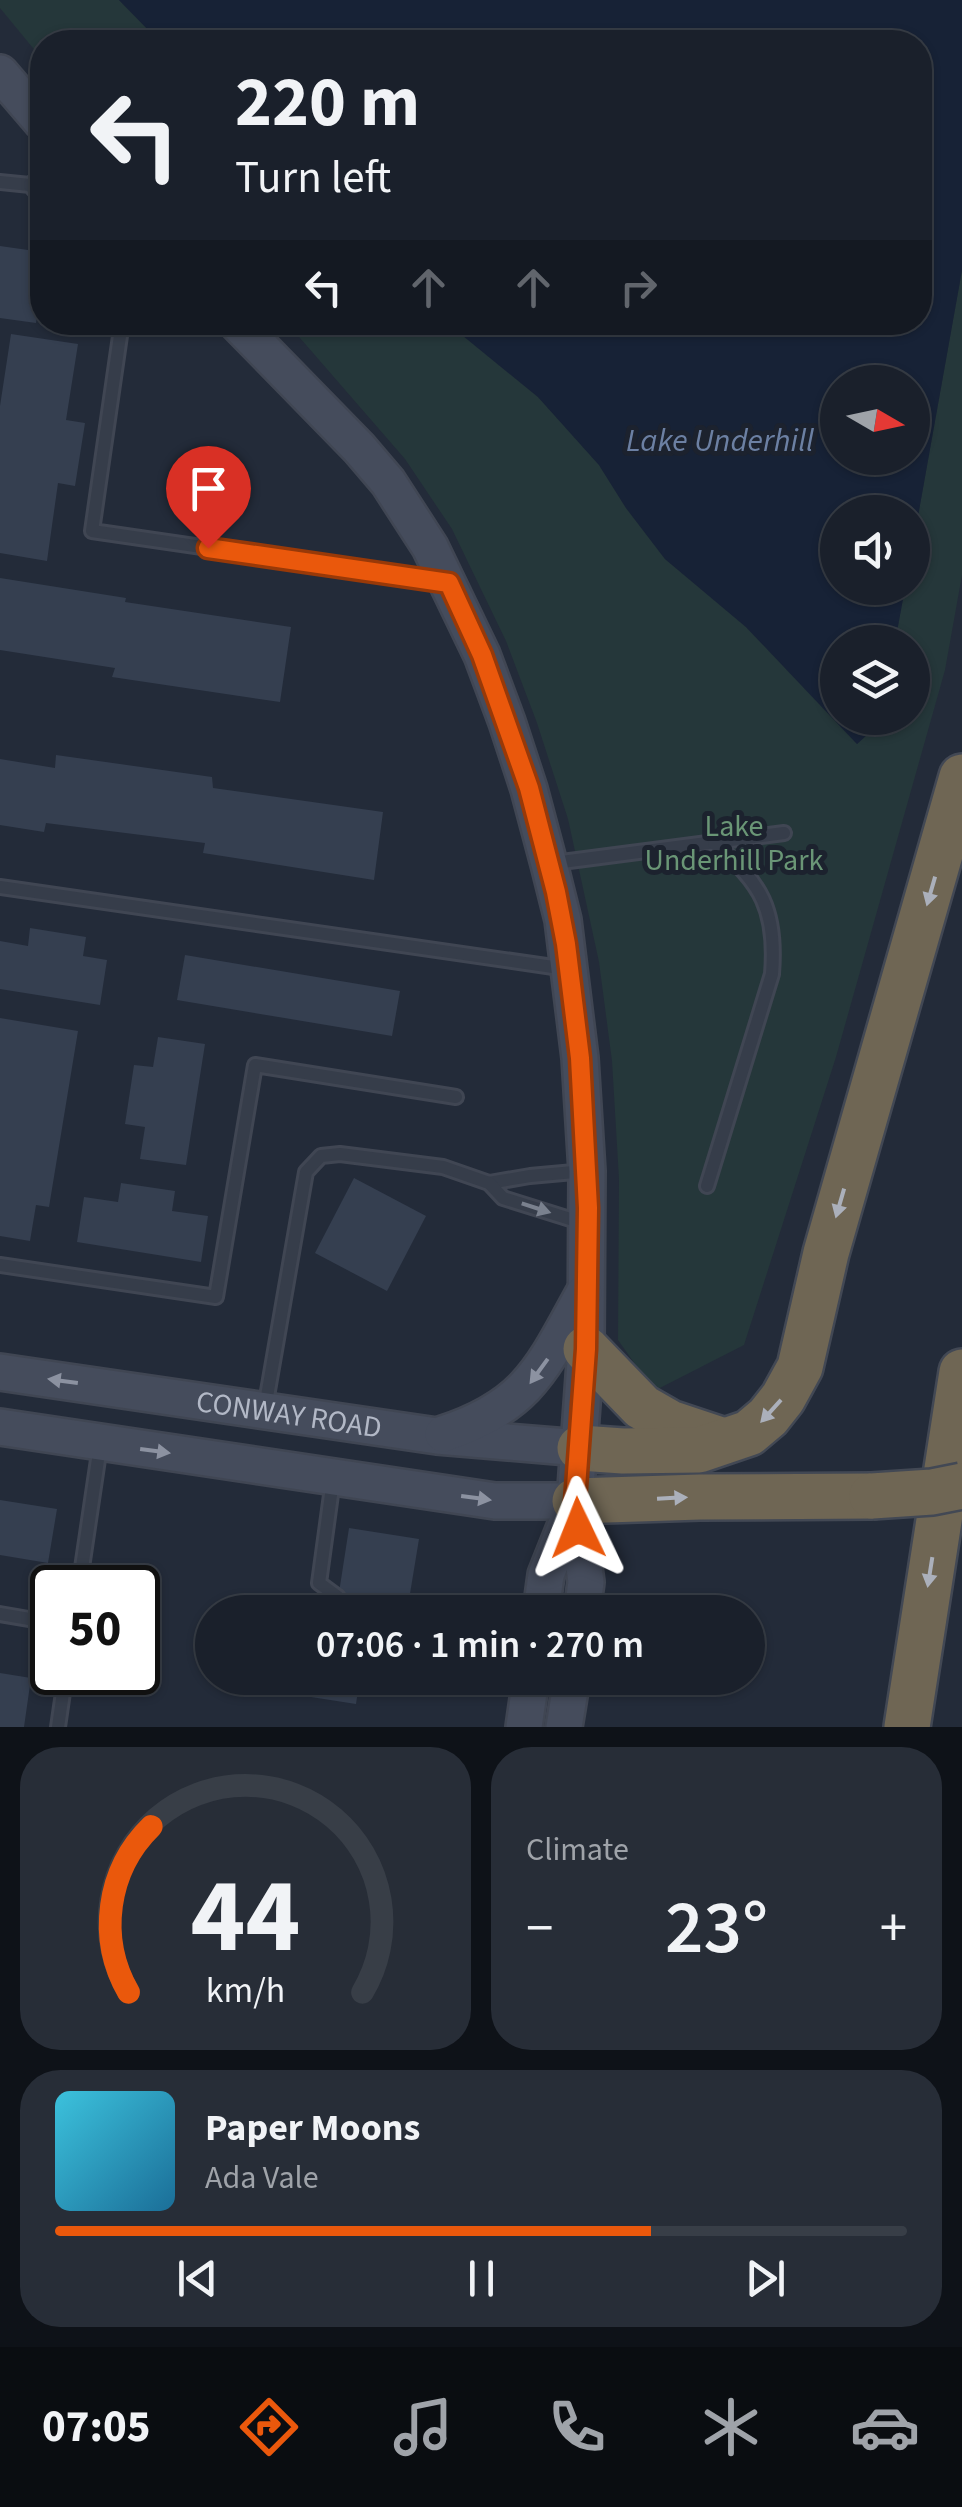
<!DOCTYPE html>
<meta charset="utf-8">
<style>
:root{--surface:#1a202b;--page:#272d37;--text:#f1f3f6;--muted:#9fa3a9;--line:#383e47;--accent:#ea580c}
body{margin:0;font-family:"Source Sans 3",sans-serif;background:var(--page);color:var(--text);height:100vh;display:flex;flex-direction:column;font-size:38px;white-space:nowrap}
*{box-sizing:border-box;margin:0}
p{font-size:32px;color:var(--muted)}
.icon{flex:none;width:55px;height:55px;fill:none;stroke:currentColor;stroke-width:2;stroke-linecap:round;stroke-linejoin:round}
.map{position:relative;height:1727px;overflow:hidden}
.side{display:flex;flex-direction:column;gap:20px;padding:20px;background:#0e1218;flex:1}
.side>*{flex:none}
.guide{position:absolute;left:30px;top:30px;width:902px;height:305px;border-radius:40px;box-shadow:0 2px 8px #0004,0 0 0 2px var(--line);background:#1a202b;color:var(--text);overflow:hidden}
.needle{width:65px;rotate:99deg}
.controls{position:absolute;left:820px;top:365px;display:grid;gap:20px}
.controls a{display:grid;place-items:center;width:110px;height:110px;border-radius:50%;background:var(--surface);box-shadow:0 2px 8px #0004,0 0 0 2px var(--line);font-size:50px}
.speed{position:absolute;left:30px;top:1565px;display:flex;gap:20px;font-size:50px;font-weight:700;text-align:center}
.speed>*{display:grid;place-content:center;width:130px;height:130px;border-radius:50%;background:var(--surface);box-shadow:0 2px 8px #0004,0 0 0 2px var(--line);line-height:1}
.speed .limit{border:5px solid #111;border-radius:15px;background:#fff;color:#111}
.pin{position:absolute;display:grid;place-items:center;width:85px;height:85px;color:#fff;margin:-102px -42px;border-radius:50% 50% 50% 0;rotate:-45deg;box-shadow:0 0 10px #0007}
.pin .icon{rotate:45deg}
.me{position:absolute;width:110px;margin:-55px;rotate:358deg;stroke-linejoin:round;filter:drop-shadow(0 0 8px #0008)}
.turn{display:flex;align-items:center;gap:35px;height:210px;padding:0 40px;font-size:45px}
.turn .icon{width:130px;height:130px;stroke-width:2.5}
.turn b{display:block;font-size:70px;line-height:85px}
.lanes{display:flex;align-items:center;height:95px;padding:0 40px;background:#0003;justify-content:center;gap:50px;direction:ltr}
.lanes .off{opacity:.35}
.big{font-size:75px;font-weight:600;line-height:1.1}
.side .tile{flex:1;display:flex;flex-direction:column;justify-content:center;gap:15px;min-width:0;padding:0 35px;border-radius:40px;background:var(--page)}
.side .dial{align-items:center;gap:0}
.dial svg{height:260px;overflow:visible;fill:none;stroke:var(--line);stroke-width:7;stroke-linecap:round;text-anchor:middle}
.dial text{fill:var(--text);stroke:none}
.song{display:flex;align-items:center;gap:30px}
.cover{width:120px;height:120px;border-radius:15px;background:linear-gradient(135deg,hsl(190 70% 55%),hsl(200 70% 35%))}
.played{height:10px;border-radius:5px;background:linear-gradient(90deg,var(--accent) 70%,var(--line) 70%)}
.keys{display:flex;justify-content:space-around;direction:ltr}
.heat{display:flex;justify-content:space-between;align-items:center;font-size:55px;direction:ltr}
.side .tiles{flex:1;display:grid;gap:20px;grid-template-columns:1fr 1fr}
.tile:last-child{grid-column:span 2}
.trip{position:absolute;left:195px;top:1595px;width:570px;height:100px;border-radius:50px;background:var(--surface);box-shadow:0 2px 8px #0004,0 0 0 2px var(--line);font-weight:600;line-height:100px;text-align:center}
.tab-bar{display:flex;height:160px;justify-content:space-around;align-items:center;background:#0a0d11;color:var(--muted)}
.tab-bar .icon{width:70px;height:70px}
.tab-bar .on{color:var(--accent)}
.tab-bar b{font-size:45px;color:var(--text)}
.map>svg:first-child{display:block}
.green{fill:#25373a}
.water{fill:#172236;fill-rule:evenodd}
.building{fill:#353f50}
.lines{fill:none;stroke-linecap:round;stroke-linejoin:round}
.service-casing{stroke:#404653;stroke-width:18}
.secondary-casing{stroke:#404653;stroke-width:40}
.motorway-casing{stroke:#424854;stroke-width:50}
.service{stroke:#363d4a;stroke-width:12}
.secondary{stroke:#454c5c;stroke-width:35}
.motorway{stroke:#6f6654;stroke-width:45}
.motorway-bridge-casing{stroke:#424854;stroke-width:50;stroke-linecap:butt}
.motorway-bridge{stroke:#6f6654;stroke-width:45}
.oneway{fill:#abb0bb}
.oneway2{fill:#7a818e}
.oneway3{fill:#8c92a1}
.route-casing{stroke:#983908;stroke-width:25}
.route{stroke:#ea580c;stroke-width:18}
.labels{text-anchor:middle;stroke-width:10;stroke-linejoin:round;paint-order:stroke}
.park-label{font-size:30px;fill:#6a9676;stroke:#1c222e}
.street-label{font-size:30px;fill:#b2b8c6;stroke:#1c222e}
.water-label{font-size:32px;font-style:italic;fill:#6c80a3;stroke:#1c222e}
</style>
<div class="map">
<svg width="962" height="1727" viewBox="0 0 962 1727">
<rect width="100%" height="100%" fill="#232b39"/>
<g class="green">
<polygon points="0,0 119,0 160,42 42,42 42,59 0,8"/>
<polygon points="962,270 962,575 945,670 836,1057 744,1345 654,1391 618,1340 619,1179 612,1061 599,962 568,819 537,723 506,641 452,529 405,459 287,323 451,323 462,335 538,397 599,465 626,508 665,559 746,627 857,744 881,722 882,718 912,718 912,642 895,642 905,588 912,588 913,544"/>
</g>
<path class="water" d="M 119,0 L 962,0 L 962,270 L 913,544 L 912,512 L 838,512 L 838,588 L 905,588 L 895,642 L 838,642 L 838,718 L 882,718 L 881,722 L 857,744 L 746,627 L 665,559 L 626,508 L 599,465 L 538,397 L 462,335 L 451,323 L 920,322 L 920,42 L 160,42 ZM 838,382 L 912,382 L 912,458 L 838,458 Z"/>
<g class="building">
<polygon points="0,246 42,252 42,278 36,323 0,318"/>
<polygon points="11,334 78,344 66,420 85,423 75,486 58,483 47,561 0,553 0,406"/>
<polygon points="0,578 126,598 125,602 291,627 280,702 112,677 115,668 0,650"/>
<polygon points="56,755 212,777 213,788 383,812 374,880 203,853 205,843 46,823 44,832 0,825 0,759 55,768"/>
<polygon points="30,928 86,937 83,956 107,960 100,1005 0,989 0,941 28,946"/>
<polygon points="185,955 400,991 392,1036 177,1000"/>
<polygon points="0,1018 78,1031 49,1207 36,1205 30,1241 0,1236"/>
<polygon points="158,1037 205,1044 186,1165 140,1159 145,1127 125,1124 134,1065 153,1067"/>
<polygon points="354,1178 426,1216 387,1291 315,1253"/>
<polygon points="121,1183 175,1191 172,1211 208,1216 201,1262 77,1242 84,1197 118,1202"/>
<polygon points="0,1500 57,1509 48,1563 0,1555"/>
<polygon points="349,1528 419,1539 407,1612 336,1612"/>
<polygon points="0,1673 31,1678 24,1727 0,1727"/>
<polygon points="268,1678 360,1678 356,1704 266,1690"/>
</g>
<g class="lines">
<defs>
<g id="service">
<polyline points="0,182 30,185 42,199"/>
<polyline points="30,185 42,175"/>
<polyline points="122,322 92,531 442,582"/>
<polyline points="554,863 784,833"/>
<polyline points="0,887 567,969"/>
<polyline points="489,1183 530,1176 585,1171"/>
<path d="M 707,1186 L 772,974 C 777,911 762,883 714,843"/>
<polyline points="0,1265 216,1297 255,1065 456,1097"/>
<polyline points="265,1408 306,1172 321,1156 340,1154 443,1167 489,1183 503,1198 586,1224"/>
<polyline points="333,1480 319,1583 338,1597"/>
<polyline points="79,1588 100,1446"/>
<polyline points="0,1614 52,1623"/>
<polyline points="58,1727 66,1672"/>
</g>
<g id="secondary">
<polyline points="0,73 42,122"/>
<polyline points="236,322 359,448 388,482 430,547 482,655 507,722 529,789 549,864 563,920 569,969 580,1058 587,1171 586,1349 575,1501 586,1582 582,1612"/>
<path id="s1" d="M 0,1372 L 437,1436 L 580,1448"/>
<polyline points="0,1427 495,1501 575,1501"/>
<path d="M 443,1434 C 529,1406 543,1367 584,1293"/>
<polyline points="541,1612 546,1575 573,1507"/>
<polyline points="524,1727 531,1678"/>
<polyline points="564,1727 572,1678"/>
</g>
<g id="motorway">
<polyline points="586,1349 642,1407 670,1423 721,1440"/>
<polyline points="580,1448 623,1451 699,1450 749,1433 768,1417 783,1398 800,1367 826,1253 962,777"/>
<polyline points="575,1501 700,1497 872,1496"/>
<polyline points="907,1727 962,1372"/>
</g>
</defs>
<use href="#service" class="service-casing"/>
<use href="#secondary" class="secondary-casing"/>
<use href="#motorway" class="motorway-casing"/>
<use href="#service" class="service"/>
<use href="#secondary" class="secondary"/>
<use href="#motorway" class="motorway"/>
<defs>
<polyline id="motorway-bridge" points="872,1496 932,1492 962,1486"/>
</defs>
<use href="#motorway-bridge" class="motorway-bridge-casing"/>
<use href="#motorway-bridge" class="motorway-bridge"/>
</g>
<defs><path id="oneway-solid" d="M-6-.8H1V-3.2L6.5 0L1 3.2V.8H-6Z" transform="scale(2.5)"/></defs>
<g class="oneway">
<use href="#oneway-solid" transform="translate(931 891) rotate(106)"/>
<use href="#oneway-solid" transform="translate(840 1203) rotate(106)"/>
<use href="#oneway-solid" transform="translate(771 1411) rotate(132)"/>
<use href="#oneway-solid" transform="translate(672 1498) rotate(-3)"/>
<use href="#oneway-solid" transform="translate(930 1572) rotate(99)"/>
</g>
<use class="oneway2" href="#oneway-solid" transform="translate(536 1208) rotate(18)"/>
<g class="oneway3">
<use href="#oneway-solid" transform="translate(539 1371) rotate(126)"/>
<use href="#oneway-solid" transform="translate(63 1381) rotate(-172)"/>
<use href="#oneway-solid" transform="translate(155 1451) rotate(8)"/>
<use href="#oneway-solid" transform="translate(476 1498) rotate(8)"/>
</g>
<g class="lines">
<defs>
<polyline id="route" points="208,548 449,583 482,655 529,788 556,892 566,944 580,1058 588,1208 586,1349 575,1501 578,1528"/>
</defs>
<use href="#route" class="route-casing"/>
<use href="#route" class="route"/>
</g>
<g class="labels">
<g class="park-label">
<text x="734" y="836">Lake<tspan x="734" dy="34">Underhill Park</tspan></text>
</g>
<g class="street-label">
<text dy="10" stroke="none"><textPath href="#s1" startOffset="292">CONWAY ROAD</textPath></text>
</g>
<g class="water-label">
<text x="720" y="451">Lake Underhill</text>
</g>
</g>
</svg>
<div class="controls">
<a><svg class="needle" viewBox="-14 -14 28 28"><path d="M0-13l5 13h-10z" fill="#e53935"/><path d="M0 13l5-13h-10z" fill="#9fa3a9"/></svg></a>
<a><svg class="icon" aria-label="sound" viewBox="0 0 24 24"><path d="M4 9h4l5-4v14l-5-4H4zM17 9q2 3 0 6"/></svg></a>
<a><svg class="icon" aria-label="layers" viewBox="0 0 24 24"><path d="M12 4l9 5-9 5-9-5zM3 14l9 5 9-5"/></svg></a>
</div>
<div class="speed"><div class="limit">50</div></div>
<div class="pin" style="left:208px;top:548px;background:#d93025"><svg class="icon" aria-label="arrive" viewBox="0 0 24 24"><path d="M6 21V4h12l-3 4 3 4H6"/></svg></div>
<svg class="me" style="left:578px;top:1528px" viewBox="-20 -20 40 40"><path d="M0-17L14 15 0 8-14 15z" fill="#ea580c" stroke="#fff" stroke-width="4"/></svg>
<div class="trip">07:06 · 1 min · 270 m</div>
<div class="guide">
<div class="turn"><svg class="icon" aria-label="left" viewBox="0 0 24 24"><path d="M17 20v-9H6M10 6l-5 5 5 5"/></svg><div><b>220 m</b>Turn left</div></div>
<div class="lanes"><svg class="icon" aria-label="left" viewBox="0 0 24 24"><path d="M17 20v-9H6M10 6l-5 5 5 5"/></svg><svg class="icon off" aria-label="ahead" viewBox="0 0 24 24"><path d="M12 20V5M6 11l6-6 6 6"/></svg><svg class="icon off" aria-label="ahead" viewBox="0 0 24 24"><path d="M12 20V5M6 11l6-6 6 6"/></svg><svg class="icon off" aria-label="right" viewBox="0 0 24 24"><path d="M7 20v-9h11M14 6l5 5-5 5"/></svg></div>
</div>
</div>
<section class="side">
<div class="tiles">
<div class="tile dial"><svg viewBox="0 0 100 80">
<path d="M14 69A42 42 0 1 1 86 69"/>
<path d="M14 69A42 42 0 0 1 21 18" stroke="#ea580c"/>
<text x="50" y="56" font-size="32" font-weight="700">44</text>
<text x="50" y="72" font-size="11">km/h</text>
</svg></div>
<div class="tile"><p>Climate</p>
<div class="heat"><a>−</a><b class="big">23°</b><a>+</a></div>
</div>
<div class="tile">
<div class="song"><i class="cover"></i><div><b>Paper Moons</b><p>Ada Vale</p></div></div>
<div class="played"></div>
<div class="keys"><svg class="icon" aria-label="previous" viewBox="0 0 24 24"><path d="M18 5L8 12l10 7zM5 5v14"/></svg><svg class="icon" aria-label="pause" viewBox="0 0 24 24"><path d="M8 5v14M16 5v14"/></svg><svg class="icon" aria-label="next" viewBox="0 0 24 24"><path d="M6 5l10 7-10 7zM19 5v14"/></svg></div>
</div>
</div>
</section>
<nav class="tab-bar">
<b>07:05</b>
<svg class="icon on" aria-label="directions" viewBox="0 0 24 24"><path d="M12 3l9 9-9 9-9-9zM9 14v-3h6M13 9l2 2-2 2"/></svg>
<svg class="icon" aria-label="music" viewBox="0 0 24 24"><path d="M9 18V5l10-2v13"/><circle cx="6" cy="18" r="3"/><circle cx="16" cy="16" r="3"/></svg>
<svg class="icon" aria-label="phone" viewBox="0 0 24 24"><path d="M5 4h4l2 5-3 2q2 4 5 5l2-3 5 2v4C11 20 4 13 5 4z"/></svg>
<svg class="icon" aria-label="climate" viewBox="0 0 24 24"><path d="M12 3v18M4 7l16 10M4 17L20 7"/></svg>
<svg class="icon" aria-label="car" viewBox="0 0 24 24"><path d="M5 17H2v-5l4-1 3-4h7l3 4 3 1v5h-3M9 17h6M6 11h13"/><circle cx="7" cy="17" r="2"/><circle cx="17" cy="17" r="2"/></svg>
</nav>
